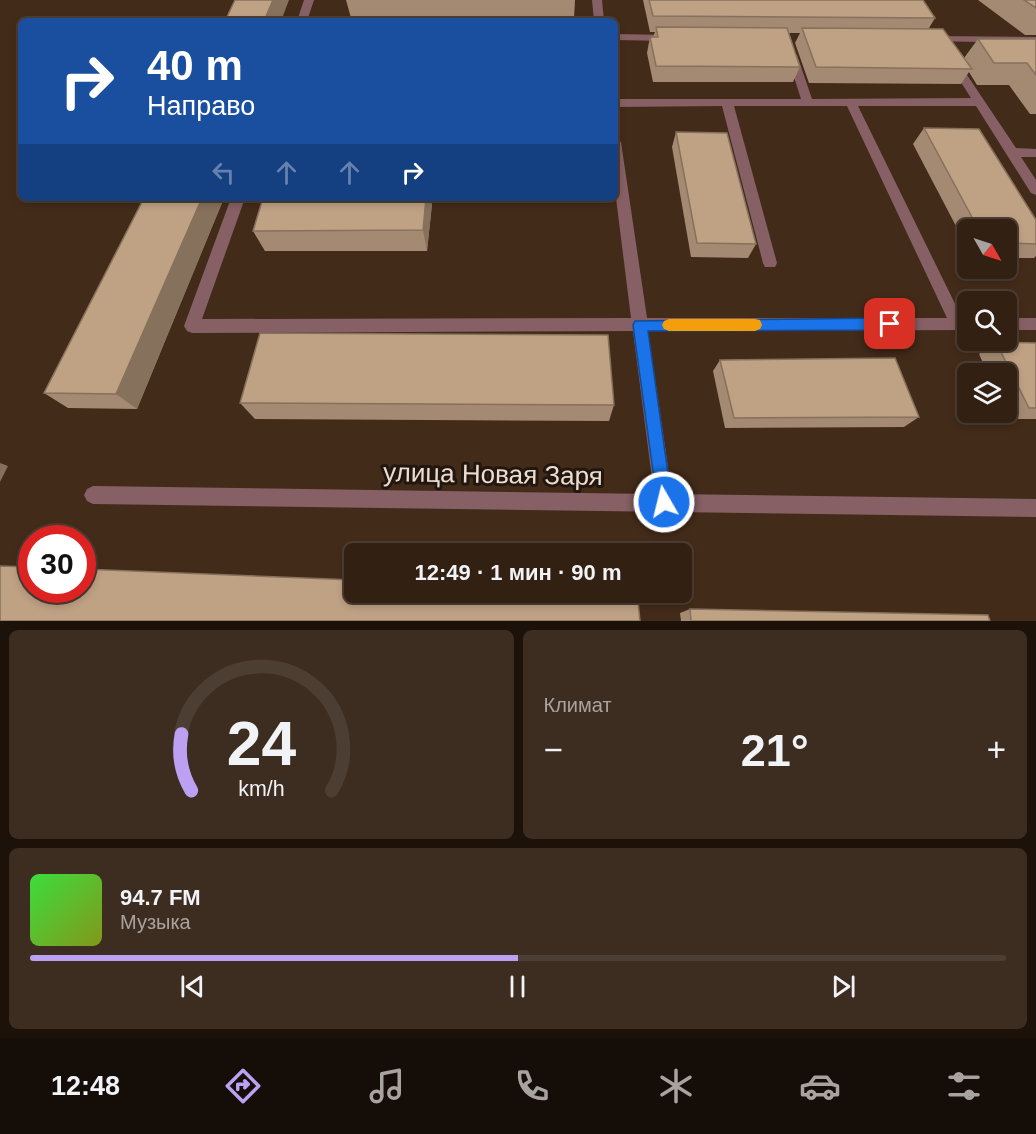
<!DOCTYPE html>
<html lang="ru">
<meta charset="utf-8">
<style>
:root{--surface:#322013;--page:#3d2d21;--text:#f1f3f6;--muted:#a8a3a0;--line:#4d3e33;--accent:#bca0f2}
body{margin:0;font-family:Arial,sans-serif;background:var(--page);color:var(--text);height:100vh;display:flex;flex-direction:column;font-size:22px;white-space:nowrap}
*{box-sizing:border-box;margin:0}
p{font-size:20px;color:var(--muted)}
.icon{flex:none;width:33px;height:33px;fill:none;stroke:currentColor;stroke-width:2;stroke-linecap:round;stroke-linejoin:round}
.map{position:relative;height:621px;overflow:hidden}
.sheet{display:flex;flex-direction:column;gap:9px;padding:9px;background:#1c120a;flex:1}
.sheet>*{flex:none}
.top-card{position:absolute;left:18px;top:18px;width:600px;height:183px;border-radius:9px;box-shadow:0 3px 9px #0003,0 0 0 2px var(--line);background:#1a4fa0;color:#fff;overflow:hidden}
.needle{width:39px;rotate:129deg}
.buttons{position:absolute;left:957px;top:219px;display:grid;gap:12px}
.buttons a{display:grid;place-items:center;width:60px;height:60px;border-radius:9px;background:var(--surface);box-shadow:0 3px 9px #0003,0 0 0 2px var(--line);font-size:30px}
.speed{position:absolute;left:18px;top:525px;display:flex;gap:12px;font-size:30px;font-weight:700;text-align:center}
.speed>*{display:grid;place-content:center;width:78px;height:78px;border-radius:50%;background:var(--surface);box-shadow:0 3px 9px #0003,0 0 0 2px var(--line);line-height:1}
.speed .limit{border:9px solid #d22;background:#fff;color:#111}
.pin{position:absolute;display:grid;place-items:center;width:51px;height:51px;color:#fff;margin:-26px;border-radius:12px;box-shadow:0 3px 9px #0006}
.me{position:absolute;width:66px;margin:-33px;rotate:352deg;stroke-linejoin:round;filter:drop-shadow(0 0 4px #0008)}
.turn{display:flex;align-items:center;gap:21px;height:126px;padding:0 30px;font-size:27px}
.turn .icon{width:78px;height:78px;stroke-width:2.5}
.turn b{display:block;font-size:42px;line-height:51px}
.lanes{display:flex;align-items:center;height:57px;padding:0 30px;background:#0003;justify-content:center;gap:30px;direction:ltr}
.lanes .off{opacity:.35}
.big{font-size:45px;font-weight:700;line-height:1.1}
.sheet .card{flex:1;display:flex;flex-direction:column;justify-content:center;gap:9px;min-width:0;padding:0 21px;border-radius:9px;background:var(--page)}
.sheet .dial{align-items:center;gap:0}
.dial svg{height:156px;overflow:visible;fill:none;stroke:var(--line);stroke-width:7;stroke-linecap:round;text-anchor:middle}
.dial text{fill:var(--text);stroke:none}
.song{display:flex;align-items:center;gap:18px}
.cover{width:72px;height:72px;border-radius:9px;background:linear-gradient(135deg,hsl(120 70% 55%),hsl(70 70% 35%))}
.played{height:6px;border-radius:3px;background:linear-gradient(90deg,var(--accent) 50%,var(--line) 50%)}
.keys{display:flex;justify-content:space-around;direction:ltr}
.heat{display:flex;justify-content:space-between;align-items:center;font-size:33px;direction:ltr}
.sheet .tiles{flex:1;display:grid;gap:9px;grid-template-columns:1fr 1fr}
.card:last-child{grid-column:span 2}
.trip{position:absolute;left:344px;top:543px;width:348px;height:60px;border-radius:9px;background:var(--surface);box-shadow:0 3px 9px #0003,0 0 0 2px var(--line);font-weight:700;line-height:60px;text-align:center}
.dock{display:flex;height:96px;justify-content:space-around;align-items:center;background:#140d08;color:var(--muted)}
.dock .icon{width:42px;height:42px}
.dock .current{color:var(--accent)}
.dock b{font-size:27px;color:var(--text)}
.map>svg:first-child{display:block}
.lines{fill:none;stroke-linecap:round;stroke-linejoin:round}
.minor{fill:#866064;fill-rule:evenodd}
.wall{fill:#a48a72}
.shaded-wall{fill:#86715c}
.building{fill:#bfa184;stroke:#86715c;stroke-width:1.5}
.route{fill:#1a73e8;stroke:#114b97;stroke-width:1.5}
.slow{fill:#f59e0b}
.labels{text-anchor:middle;stroke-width:6;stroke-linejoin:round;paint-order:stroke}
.near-street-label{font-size:26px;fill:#ecdcd1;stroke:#21170e}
</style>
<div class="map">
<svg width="1036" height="621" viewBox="0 0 1036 621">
<rect width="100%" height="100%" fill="#432b19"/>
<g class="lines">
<g class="minor">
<polygon points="304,0 314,0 307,21 297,21"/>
<polygon points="592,0 602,0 604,21 594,21"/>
<polygon points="615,34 670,35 675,38 670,41 615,40"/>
<polygon points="931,36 1036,37 1036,43 927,41 927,37"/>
<polygon points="792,52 797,55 812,99 971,98 948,62 953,59 957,60 1016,148 1036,149 1036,157 1021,157 1036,180 1036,195 1031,193 976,106 858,106 962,318 968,318 968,330 648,331 672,494 1036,499 1036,517 93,504 87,501 84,495 87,489 93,486 654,494 633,331 192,333 187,331 184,326 231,198 245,198 202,319 631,318 615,190 615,138 621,142 647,318 947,318 847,106 734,106 777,263 775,267 765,267 763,263 722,106 615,107 615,99 801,99 787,55"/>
<rect x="1006" y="318" width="30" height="12"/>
</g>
</g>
<g class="wall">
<polygon points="346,0 575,0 574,18 351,18"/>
<polygon points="643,0 923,0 935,18 929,28 964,58 978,39 1036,39 1036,114 1030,114 1009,85 977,85 969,72 961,84 809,83 795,43 800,33 789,33 800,67 793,82 653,82 647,53 650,37 653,37 655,32 650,32"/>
<polygon points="978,0 1036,0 1036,35 1025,35"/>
<polygon points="924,128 1036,220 1036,256 1034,258 1006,258 1006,230 968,230 968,249 913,144"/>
<polygon points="676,132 756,244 748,258 691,257 672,147"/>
<polygon points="144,198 224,198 137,409 68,408 44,393"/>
<polygon points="504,198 604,198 604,202"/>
<polygon points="432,204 427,251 265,251 253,231"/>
<polygon points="996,342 1036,343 1036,419 1009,419 1006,412 1006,374 988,374 979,354"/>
<polygon points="720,360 919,417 904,427 725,428 713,371"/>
<polygon points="240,403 614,405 609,421 255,419"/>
<polygon points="690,609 990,621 681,621 680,613"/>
</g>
<g class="shaded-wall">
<polygon points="273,0 289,0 281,21 264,21"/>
<polygon points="202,198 224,198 137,409 116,394"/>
<polygon points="426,198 431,198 432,204 427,251 423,230"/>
<polygon points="0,463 8,466 0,482"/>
</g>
<g class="building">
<polygon points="235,0 273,0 264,21 225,21"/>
<polygon points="649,0 923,0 935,18 653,16"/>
<polygon points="1024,0 1036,0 1036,8"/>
<polygon points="656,27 787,28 800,67 656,66 650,37 658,37"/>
<polygon points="802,28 943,29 972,69 816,67"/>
<polygon points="978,39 1036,39 1036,75 1027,63 994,63"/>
<polygon points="924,128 979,129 1036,220 1036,244 1006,243 1006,230 979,230"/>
<polygon points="676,132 727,133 756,244 697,243"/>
<polygon points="144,198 202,198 116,394 44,393"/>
<polygon points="263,198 426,198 423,230 253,231"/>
<polygon points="260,333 608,335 614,405 240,403"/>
<polygon points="996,342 1036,343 1036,408 1029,408"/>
<polygon points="895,358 919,417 734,418 720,360"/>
<polygon points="0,566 32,567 32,590 82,590 82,569 354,580 354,592 637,592 640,621 0,621"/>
<polygon points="690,609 988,615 990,621 691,621"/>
</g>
<polygon class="route" points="890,318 895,320 897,324 895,328 890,330 648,331 672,502 670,508 664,510 658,508 633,325 635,321"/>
<polygon class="slow" points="669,319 755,319 760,320 762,325 760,329 755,331 669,331 664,329 662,325 664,321"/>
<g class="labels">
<g class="near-street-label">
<text transform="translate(493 474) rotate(1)" y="9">улица Новая Заря</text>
</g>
</g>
</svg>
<div class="buttons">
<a><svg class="needle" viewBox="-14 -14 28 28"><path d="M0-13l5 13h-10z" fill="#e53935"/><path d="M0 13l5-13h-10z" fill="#a8a3a0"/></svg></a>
<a><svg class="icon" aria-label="search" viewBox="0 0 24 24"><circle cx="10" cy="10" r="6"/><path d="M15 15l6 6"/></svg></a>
<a><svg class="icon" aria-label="layers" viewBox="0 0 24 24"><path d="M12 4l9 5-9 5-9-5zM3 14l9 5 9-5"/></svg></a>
</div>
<div class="speed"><div class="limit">30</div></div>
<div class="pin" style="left:890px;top:324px;background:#d93025"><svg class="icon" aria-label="arrive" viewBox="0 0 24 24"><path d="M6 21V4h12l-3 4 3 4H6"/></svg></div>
<svg class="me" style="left:664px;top:502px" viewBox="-20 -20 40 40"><circle r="17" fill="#1a73e8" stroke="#fff" stroke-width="3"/><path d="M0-11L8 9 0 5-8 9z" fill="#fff"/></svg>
<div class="trip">12:49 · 1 мин · 90 m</div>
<div class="top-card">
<div class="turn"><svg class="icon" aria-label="right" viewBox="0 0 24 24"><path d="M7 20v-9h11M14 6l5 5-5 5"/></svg><div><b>40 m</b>Направо</div></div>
<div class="lanes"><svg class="icon off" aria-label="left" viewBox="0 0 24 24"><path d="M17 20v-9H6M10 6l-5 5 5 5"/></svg><svg class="icon off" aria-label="ahead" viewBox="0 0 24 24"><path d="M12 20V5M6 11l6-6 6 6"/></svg><svg class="icon off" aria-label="ahead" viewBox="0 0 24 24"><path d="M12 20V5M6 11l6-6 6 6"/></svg><svg class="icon" aria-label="right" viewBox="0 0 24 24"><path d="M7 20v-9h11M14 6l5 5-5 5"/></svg></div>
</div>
</div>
<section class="sheet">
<div class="tiles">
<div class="card dial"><svg viewBox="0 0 100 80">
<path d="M14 69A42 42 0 1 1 86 69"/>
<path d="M14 69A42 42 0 0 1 9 40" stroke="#bca0f2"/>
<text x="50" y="56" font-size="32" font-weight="700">24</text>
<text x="50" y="72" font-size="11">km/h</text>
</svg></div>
<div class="card"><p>Климат</p>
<div class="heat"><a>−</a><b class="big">21°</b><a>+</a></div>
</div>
<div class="card">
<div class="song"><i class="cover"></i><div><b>94.7 FM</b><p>Музыка</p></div></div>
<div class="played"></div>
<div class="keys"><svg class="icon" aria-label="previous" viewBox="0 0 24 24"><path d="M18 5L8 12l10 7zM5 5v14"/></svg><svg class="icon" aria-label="pause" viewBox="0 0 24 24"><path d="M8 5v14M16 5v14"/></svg><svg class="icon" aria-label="next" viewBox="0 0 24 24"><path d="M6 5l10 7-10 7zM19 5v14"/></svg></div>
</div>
</div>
</section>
<nav class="dock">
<b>12:48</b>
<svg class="icon current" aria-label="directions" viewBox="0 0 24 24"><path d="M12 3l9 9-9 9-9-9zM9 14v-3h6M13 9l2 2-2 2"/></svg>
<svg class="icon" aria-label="music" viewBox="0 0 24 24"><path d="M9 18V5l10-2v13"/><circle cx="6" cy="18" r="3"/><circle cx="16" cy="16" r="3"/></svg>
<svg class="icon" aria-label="phone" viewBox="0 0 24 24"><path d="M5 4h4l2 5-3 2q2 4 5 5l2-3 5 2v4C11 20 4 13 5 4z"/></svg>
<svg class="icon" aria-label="climate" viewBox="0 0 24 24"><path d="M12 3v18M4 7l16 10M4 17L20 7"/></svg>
<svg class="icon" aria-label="car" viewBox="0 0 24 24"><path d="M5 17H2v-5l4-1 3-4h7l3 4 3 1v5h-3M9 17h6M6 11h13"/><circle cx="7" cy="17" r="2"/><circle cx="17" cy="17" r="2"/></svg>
<svg class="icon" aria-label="filters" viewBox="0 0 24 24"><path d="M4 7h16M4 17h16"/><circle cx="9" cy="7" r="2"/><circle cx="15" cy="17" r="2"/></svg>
</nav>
